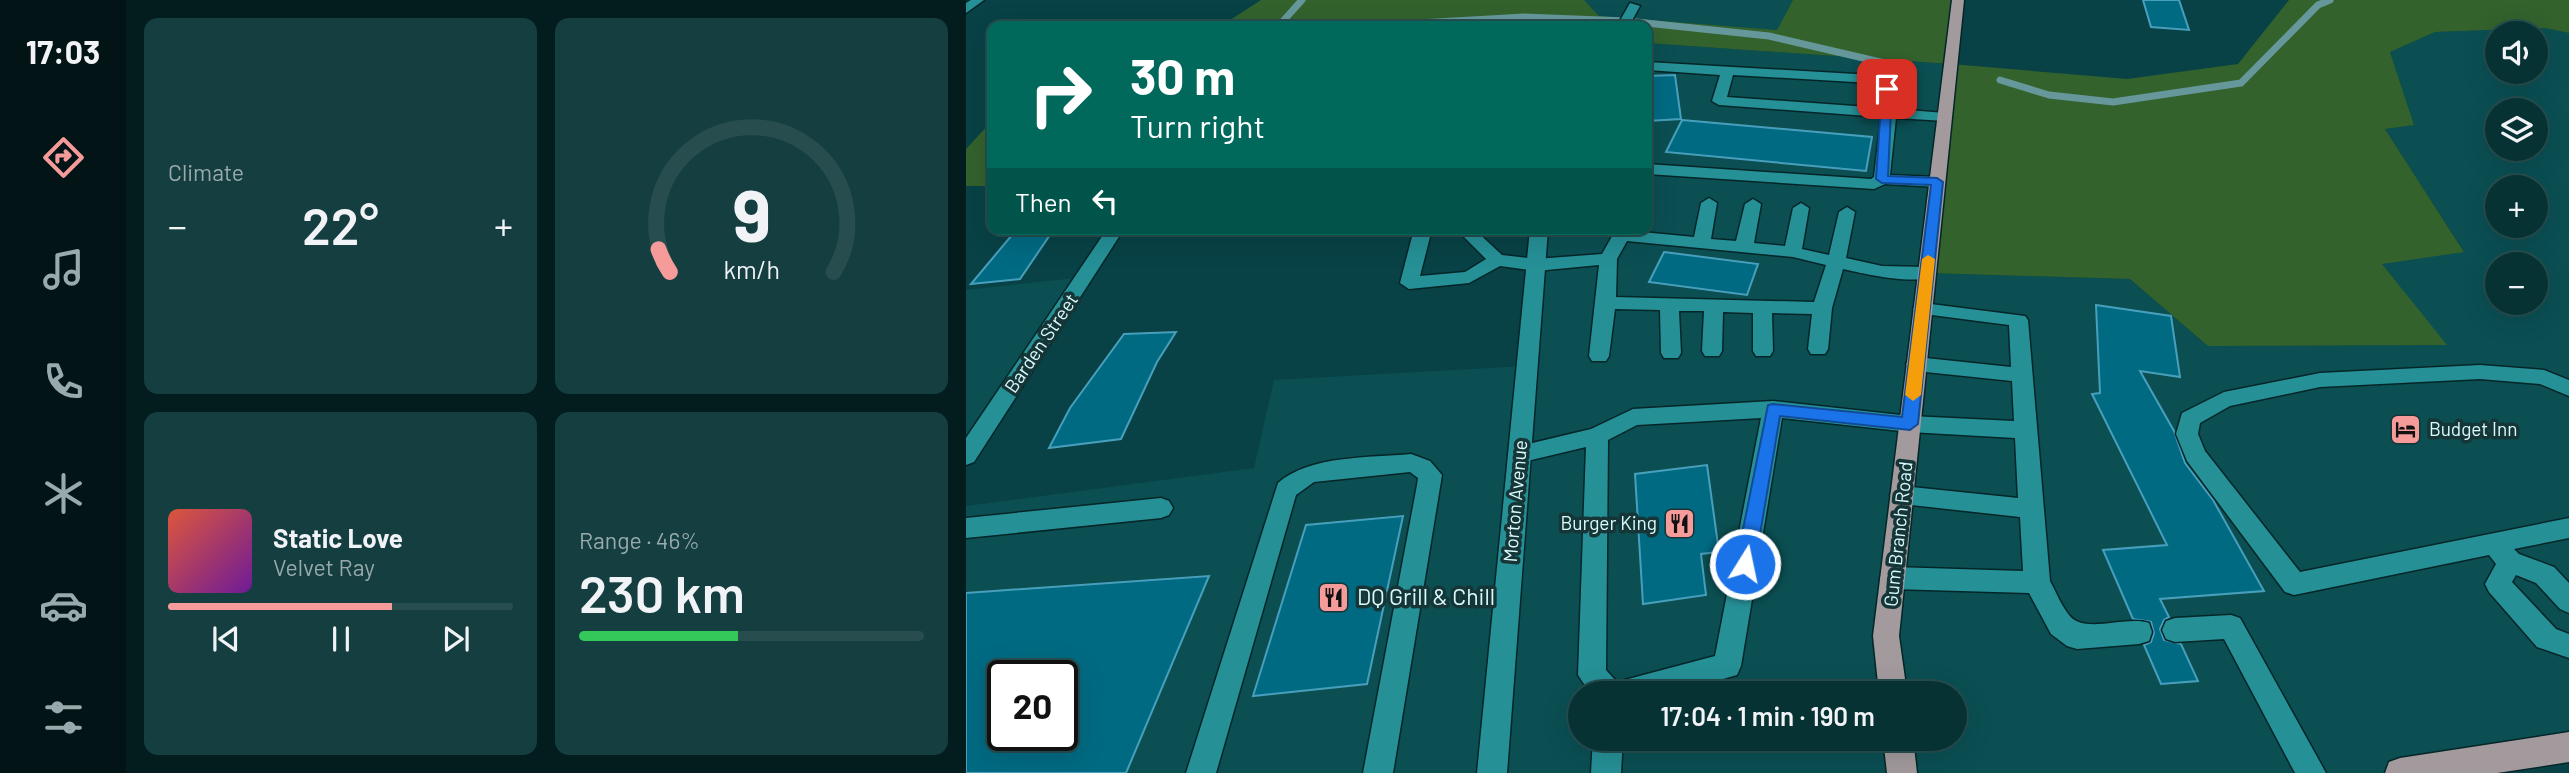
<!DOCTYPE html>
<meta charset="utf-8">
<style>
:root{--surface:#063234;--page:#143e40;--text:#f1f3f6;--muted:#98aaac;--line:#274d4f;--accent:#f59b99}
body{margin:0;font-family:Barlow,sans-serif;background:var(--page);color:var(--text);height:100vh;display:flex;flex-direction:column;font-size:26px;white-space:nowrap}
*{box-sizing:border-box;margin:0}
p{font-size:23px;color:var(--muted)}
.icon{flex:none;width:38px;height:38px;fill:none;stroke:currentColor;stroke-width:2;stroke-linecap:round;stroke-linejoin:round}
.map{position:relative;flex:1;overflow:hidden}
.sheet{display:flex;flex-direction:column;gap:18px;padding:18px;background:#031c1d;width:840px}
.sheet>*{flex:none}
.hud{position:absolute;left:21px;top:21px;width:665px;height:214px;border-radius:14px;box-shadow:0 7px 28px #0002,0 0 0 2px var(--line);background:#00695c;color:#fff;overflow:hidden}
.fabs{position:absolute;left:1519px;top:21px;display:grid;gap:14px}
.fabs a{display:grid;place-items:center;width:63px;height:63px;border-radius:50%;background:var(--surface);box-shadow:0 7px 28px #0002,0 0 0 2px var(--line);font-size:35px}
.speed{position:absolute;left:21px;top:660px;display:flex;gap:14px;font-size:35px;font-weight:700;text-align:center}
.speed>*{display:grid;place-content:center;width:91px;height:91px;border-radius:50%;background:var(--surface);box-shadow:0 7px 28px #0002,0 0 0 2px var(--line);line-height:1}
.speed .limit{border:4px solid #111;border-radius:10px;background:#fff;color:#111}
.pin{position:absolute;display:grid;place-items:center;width:60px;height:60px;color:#fff;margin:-30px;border-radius:14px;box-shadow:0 4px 10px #0006}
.me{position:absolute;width:77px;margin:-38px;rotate:10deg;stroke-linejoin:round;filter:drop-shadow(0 0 5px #0008)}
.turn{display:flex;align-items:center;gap:24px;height:147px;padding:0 28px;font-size:32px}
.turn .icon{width:91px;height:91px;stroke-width:2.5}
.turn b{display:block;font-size:49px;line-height:60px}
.then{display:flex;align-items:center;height:66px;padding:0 28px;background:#0003;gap:14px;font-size:26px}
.big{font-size:52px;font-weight:600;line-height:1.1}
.sheet .widget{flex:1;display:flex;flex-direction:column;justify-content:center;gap:10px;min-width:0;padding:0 24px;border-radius:14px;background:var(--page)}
.sheet .dial{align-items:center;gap:0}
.dial svg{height:182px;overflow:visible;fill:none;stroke:var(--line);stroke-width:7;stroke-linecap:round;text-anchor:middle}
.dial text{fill:var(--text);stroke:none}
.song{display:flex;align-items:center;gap:21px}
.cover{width:84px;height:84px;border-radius:10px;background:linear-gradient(135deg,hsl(10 70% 55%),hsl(280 70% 35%))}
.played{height:7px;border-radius:4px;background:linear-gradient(90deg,var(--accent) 65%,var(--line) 65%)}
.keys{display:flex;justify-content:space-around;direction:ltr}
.heat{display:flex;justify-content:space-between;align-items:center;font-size:38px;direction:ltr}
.charge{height:10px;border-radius:5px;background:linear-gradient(90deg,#34c759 46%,var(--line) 0)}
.sheet .tiles{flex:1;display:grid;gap:18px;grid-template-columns:repeat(2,1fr)}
.trip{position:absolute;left:602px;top:681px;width:399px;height:70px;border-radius:35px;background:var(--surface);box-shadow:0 7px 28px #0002,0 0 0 2px var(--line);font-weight:600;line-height:70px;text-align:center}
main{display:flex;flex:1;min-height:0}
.tab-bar{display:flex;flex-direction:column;width:126px;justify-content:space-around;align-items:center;background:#021415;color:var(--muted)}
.tab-bar .icon{width:49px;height:49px}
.tab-bar .active{color:var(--accent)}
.tab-bar b{font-size:32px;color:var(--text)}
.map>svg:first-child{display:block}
.built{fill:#0b4f53;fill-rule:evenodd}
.green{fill:#33622d}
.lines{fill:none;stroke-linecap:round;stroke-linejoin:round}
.stream{stroke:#66989b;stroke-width:7}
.building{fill:#006a83;stroke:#489fbb;stroke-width:2;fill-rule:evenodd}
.lane-casing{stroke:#052628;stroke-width:3}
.street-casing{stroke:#052628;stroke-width:3}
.primary-casing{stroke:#052628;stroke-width:3}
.lane{fill:#269097;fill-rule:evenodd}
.street{fill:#269097;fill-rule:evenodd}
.primary{fill:#a29a9c;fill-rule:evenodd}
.route{fill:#1a73e8;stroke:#114b97;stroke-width:2}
.slow{fill:#f59e0b}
.labels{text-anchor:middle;stroke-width:7;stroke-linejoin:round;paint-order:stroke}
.street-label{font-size:19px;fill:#d8fbfe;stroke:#163537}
.poi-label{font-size:19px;fill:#d8fbfe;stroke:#163537;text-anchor:start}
.near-poi-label{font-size:23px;fill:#d8fbfe;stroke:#163537;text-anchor:start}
</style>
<main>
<nav class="tab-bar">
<b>17:03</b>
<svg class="icon active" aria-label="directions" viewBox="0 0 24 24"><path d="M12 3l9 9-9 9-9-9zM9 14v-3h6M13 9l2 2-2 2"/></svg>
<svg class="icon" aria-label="music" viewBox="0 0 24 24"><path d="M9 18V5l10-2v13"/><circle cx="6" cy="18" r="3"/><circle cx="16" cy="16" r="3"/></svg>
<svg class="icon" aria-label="phone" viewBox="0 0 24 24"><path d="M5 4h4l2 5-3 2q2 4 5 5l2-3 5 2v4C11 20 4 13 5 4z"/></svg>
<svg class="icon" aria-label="climate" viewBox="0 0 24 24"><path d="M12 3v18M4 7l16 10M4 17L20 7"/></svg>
<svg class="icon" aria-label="car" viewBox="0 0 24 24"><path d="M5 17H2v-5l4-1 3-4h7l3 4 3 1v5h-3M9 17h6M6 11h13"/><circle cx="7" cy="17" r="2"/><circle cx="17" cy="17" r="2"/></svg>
<svg class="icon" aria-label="filters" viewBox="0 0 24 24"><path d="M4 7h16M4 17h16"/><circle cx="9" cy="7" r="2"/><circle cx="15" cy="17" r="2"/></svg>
</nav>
<section class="sheet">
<div class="tiles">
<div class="widget"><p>Climate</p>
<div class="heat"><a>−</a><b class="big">22°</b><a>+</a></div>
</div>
<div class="widget dial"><svg viewBox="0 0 100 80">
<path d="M14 69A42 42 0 1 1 86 69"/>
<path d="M14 69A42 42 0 0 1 9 59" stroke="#f59b99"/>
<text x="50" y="56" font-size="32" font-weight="700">9</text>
<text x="50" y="72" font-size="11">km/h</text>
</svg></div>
<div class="widget">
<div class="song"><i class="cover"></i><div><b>Static Love</b><p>Velvet Ray</p></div></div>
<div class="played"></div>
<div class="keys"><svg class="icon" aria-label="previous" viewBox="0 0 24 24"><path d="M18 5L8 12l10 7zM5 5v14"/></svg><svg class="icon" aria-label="pause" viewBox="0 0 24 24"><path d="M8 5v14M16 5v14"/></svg><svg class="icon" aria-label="next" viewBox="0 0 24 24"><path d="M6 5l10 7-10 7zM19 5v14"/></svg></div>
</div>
<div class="widget"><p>Range · 46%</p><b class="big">230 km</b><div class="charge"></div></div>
</div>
</section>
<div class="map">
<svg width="1603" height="773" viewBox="0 0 1603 773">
<rect width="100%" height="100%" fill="#084246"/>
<g class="built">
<polygon points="618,0 827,0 811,30 633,16"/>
<path d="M 1579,28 L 1603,33 L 1603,747 L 1434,773 L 0,773 L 0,506 L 288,468 L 308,380 L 560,366 L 573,229 L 681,229 L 681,43 L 984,64 L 961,273 L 1164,279 L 1242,346 L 1480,345 L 1415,263 L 1498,251 L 1419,129 L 1448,125 L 1424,52 L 1469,32 ZM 1531,33 L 1570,33 L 1570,72 L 1531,72 ZM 1531,110 L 1570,110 L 1570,149 L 1531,149 ZM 1531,187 L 1570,187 L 1570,226 L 1531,226 ZM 1531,264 L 1570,264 L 1570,303 L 1531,303 ZM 37,676 L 96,676 L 96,735 L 37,735 ZM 614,693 L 989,693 L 989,738 L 614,738 Z"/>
<polygon points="119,277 0,456 0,290"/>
</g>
<g class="green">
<polygon points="295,0 618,0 633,16 811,30 827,0 992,0 985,64 1161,79 1272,64 1323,0 1603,0 1603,33 1579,28 1469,32 1424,52 1448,125 1419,129 1498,252 1416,264 1481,345 1242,346 1164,279 961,273 984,64 681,43 681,26 255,26"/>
<polygon points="26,121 26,186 0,186 0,149"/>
</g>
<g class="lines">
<g class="stream">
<polyline points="331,26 318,20 336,0"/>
<polyline points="401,26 558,17 661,21 803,36 940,68"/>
<polyline points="1034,80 1083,95 1147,102 1275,83 1352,5 1364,0"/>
</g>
</g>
<g class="building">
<polygon points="1177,0 1213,0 1223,30 1185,27"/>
<polygon points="709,75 715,119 681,121 681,76"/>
<polygon points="716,120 906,137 900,171 700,152"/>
<polygon points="51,229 88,229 54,279 5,284"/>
<polygon points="698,252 792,264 781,295 683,282"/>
<polygon points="1130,305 1205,316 1214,377 1174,371 1208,431 1219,463 1247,500 1298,591 1194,599 1203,617 1198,620 1194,629 1198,640 1215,644 1232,681 1195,684 1178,645 1185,642 1188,633 1185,622 1167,619 1137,550 1201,545 1126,394 1134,393"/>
<polygon points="210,332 191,362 155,439 83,448 104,408 158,334"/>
<polygon points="741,465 753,552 735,554 740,595 677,604 669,474"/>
<polygon points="437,516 401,684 287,696 340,525"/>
<path d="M 243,576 L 160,773 L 0,773 L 0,593 ZM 37,676 L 96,676 L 96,735 L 37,735 Z"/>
</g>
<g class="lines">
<defs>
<g id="lane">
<polygon points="664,3 674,6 663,26 651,26"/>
<path d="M 681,62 L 907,75 L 921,80 L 928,88 L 930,109 L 979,113 L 986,117 L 979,121 L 930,118 L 924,175 L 971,177 L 979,182 L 971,187 L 919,184 L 908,189 L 681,174 L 681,164 L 905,179 L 908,177 L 915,117 L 753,105 L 746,101 L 754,75 L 681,70 ZM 767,75 L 905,83 L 914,88 L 916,108 L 761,97 Z"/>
<path d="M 743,198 L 751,203 L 745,239 L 770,241 L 779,204 L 787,199 L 795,204 L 788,243 L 819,246 L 827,208 L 835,203 L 843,208 L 836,249 L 863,255 L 873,212 L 881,207 L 889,212 L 880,258 L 916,266 L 961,267 L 970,273 C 957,288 895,273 877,269 L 866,308 L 862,349 L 859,354 L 845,354 L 842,349 L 846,314 L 806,313 L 807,351 L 804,356 L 790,356 L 787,351 L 787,313 L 757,312 L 756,351 L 753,356 L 739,356 L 736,351 L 738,311 L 713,311 L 715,353 L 712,358 L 698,358 L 695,353 L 694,310 L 649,309 L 643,356 L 640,361 L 626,361 L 623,356 L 633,265 L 570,271 L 534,266 L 503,283 L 443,289 L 434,283 L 448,229 L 466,229 L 454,276 L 499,272 L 520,259 L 490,229 L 508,229 L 536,255 L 570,259 L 636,254 L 649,231 L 655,230 L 728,237 L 735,203 ZM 661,241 L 827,257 L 860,265 L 848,302 L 650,297 L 651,259 Z"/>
<path d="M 957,303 L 1059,316 L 1062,320 L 1084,581 C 1090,592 1095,605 1103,615 C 1118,635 1160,615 1183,623 L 1186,632 L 1183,641 L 1173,644 L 1111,649 L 1101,646 L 1085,634 L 1063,593 L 927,589 L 918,586 L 914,578 L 918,570 L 927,567 L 1057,571 L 1054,517 L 936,504 L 928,502 L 924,495 L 928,488 L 936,486 L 1052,498 L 1049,438 L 944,432 L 816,418 L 775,666 L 771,675 L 708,693 L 624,693 L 612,675 L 620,447 L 553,463 L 545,460 L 542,454 L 545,448 L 625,429 L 667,409 L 807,401 L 944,416 L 1048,421 L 1046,381 L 950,371 L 943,369 L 940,364 L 943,359 L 950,357 L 1045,367 L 1043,325 L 950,313 L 947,309 L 950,305 ZM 795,418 L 749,656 L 651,682 L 640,670 L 642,440 L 671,425 Z"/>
<polygon points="1514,365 1578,370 1603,380 1603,396 1574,384 1514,379 1354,387 1264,406 1234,423 1232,434 1239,451 1334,572 1603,518 1603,538 1548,549 1553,554 1588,567 1603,583 1603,613 1594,609 1570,583 1550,575 1546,582 1590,629 1603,634 1603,658 1571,647 1523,592 1519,584 1530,564 1523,555 1328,595 1319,592 1221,461 1210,434 1216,413 1258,392 1354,373"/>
<path d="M 445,454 L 464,461 L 476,475 L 427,773 L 397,773 L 451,485 L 452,478 L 444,472 L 348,482 L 330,495 L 250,773 L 220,773 L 312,483 C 344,455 403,458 445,454 Z"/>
<polygon points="195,498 203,501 207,508 203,515 195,518 0,538 0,518"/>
<polygon points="1265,615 1274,618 1360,773 1329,773 1258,639 1209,642 1200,639 1196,630 1200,621 1209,618"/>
<polygon points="627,738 657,738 655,773 625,773"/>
</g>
<g id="street">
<polygon points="5,0 18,0 0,13 0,3"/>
<polygon points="141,229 158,229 8,462 0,465 0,438"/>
<polygon points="564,229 582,229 541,773 511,773"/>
</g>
<g id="primary">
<polygon points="986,0 998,0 933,636 941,693 913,693 907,636"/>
<polygon points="1603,732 1603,762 1531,773 1419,773 1423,762 1434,758"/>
<polygon points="917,738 947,738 951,773 921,773"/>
</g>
</defs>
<use href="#lane" class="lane-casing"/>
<use href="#street" class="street-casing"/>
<use href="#primary" class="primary-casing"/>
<use href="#lane" class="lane"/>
<use href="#street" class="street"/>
<use href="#primary" class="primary"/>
</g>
<polygon class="route" points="921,86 926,89 922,176 971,178 977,182 952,424 944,430 814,416 789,564 786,569 779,572 773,569 770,564 802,405 807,404 936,417 965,185 916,183 910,179 916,89"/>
<polygon class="slow" points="962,255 969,259 955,395 947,401 939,395 956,259"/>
<defs>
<symbol id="hotel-square" viewBox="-11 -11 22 22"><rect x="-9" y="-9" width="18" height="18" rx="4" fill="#f59b99" stroke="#163537"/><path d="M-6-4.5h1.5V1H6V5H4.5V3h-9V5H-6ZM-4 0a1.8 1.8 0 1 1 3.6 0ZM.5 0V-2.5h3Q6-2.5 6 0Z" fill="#111"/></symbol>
<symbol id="restaurant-square" viewBox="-11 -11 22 22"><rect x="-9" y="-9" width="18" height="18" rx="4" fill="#f59b99" stroke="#163537"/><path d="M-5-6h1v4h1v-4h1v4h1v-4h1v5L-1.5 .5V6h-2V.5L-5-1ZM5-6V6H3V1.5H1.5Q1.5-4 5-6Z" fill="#111"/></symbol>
</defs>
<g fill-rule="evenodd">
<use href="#hotel-square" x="1422" y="412" width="35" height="35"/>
<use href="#restaurant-square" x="696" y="506" width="35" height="35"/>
<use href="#restaurant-square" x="350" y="580" width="35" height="35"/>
</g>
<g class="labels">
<g class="street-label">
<text transform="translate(75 343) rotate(-56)" y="7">Barden Street</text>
<text transform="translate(549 501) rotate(-85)" y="7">Morton Avenue</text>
<text transform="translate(932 534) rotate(-84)" y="7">Gum Branch Road</text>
</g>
<g class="poi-label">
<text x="1463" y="436">Budget Inn</text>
<text x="691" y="530" text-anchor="end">Burger King</text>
</g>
<g class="near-poi-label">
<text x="391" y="605">DQ Grill &amp; Chill</text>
</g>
</g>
</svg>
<div class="fabs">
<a><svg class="icon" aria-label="sound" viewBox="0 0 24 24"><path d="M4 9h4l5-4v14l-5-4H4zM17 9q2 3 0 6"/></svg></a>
<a><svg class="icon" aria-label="layers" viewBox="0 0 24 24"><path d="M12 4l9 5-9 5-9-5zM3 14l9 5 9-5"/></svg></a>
<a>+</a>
<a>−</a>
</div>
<div class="speed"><div class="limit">20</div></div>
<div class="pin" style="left:921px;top:89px;background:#d93025"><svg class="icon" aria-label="arrive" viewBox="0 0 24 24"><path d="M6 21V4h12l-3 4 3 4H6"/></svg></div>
<svg class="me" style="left:779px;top:564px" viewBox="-20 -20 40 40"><circle r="17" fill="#1a73e8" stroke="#fff" stroke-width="3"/><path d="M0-11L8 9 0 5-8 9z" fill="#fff"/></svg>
<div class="trip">17:04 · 1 min · 190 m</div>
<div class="hud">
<div class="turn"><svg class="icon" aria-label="right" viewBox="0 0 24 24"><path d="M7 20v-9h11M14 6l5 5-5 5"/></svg><div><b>30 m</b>Turn right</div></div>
<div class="then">Then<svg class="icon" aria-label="left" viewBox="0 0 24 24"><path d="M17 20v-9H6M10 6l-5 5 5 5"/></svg></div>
</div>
</div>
</main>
